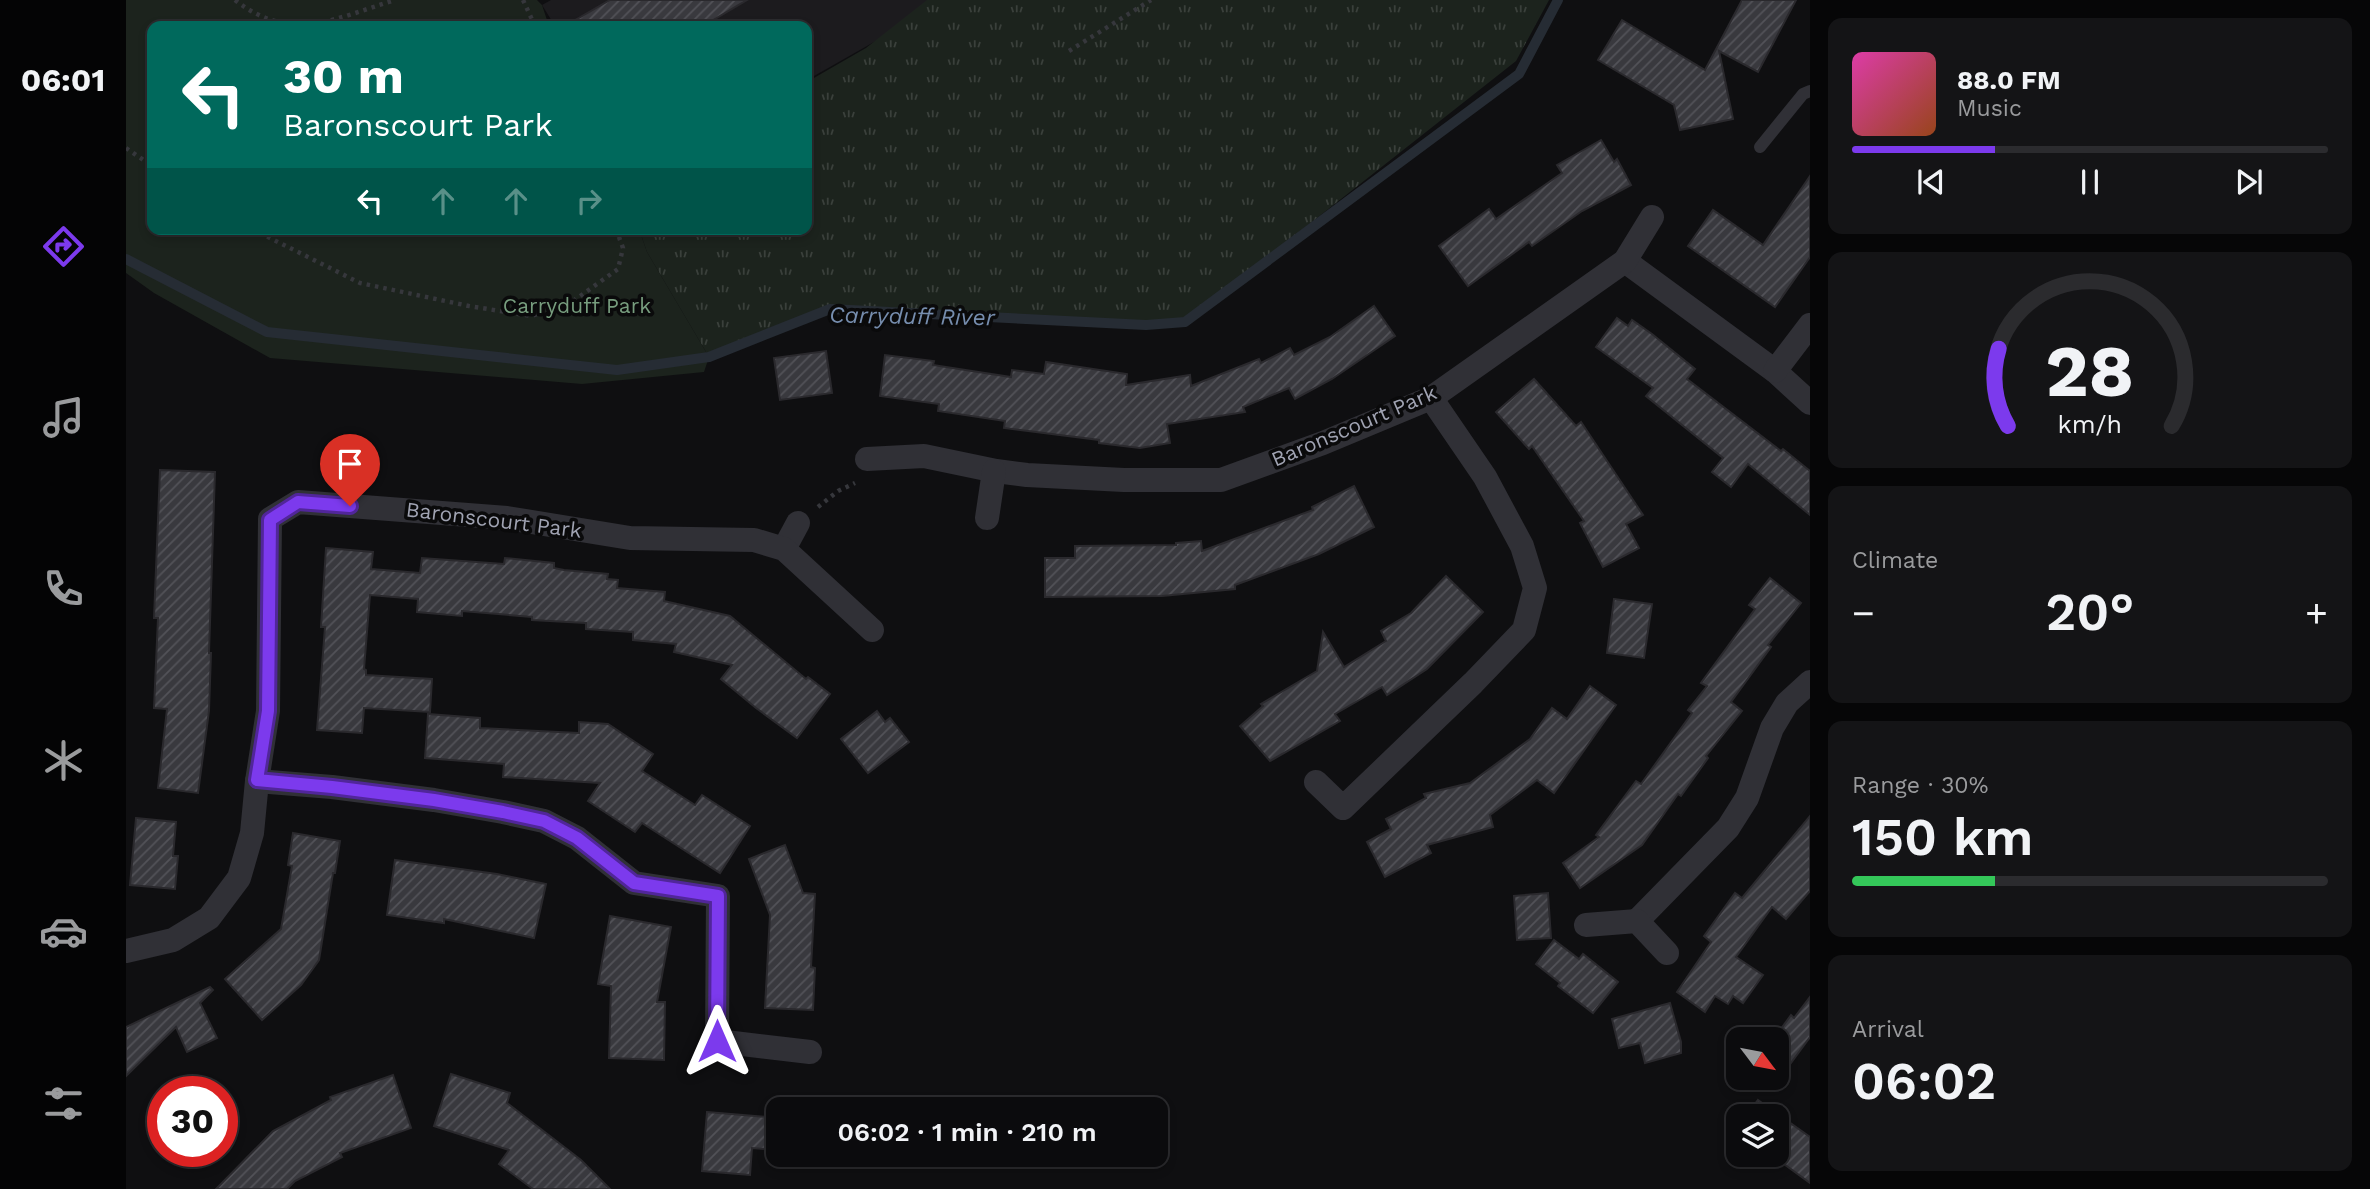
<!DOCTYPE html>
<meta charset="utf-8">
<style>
:root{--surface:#0b0b0d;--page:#141416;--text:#f1f3f6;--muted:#9a9b9d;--line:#2b2b2e;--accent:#7c3aed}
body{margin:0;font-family:"Work Sans",sans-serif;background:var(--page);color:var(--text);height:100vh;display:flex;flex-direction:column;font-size:26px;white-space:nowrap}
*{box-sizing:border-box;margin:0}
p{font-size:23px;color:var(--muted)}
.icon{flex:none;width:38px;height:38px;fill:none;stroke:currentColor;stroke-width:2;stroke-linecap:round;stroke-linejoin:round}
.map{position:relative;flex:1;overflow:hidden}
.sheet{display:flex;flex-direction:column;gap:18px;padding:18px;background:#060607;width:560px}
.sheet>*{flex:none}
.guide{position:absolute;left:21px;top:21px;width:665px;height:214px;border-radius:14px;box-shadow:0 4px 10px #0003,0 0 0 2px var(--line);background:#00695c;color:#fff;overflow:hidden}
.needle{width:46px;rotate:122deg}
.buttons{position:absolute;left:1600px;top:1027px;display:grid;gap:14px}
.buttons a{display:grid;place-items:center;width:63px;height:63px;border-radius:14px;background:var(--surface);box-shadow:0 4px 10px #0003,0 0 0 2px var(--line);font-size:35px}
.speed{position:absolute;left:21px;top:1076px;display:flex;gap:14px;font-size:35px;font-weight:700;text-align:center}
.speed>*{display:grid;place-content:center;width:91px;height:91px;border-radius:50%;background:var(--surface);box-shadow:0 4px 10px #0003,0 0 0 2px var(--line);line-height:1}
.speed .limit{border:10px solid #d22;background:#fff;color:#111}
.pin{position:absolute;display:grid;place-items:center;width:60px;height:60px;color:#fff;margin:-72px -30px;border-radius:50% 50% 50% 0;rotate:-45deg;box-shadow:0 0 7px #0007}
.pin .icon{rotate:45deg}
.me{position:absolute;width:77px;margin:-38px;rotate:0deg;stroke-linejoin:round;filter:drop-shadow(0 0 5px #0008)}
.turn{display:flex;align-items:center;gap:24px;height:147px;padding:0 21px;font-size:32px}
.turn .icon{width:91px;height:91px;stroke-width:2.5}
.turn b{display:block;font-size:49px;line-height:60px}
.lanes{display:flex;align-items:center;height:66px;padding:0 21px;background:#0003;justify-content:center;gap:35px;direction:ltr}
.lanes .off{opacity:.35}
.big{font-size:52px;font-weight:600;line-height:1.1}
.sheet .tile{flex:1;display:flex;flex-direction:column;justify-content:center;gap:10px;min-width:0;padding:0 24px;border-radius:14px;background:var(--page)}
.sheet .dial{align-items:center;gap:0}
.dial svg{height:182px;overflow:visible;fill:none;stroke:var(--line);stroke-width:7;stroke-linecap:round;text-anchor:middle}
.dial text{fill:var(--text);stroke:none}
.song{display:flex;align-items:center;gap:21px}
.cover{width:84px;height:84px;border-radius:10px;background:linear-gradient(135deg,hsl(320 70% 55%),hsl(20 70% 35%))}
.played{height:7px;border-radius:4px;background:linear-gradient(90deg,var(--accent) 30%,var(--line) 30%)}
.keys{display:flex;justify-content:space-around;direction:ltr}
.heat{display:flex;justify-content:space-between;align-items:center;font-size:38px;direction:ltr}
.charge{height:10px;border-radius:5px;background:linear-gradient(90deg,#34c759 30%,var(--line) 0)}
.trip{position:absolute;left:640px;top:1097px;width:402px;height:70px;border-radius:14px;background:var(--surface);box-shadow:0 4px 10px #0003,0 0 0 2px var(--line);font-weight:600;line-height:70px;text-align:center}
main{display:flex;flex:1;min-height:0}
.menu{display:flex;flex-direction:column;width:126px;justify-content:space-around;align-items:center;background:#040405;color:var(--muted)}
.menu .icon{width:49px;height:49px}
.menu .active{color:var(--accent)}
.menu b{font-size:32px;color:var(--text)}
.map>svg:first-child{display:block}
.built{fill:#1c1b1e}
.grass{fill:url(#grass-tufts)}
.park{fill:#1c231d}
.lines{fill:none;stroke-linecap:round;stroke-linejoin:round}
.stream{stroke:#262c34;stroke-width:10}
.building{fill:url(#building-hatch);stroke:#2a292d;stroke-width:2}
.path{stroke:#36373c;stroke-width:4.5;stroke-dasharray:3.5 5;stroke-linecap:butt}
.lane{stroke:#303036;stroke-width:12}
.street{stroke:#303036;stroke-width:24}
.route-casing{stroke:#51269a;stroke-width:18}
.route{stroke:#7c3aed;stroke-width:12}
.labels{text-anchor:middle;stroke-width:7;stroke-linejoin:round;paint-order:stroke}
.park-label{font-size:21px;fill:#779d7e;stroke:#0a0a0b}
.street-label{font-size:21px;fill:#a0a3b2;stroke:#0a0a0b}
.water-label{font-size:23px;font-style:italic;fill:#768dae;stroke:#0a0a0b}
</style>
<main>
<nav class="menu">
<b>06:01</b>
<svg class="icon active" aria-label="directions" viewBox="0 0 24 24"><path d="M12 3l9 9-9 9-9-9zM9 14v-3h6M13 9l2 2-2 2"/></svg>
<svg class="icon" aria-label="music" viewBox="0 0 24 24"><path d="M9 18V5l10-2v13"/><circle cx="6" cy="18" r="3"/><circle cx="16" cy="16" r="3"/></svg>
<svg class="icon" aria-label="phone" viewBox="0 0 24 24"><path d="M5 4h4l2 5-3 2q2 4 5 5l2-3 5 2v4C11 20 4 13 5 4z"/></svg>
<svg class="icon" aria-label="climate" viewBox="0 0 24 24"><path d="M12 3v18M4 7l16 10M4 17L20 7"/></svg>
<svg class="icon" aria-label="car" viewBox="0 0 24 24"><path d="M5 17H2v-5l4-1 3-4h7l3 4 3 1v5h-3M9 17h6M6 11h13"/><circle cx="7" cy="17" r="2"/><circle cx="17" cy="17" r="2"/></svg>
<svg class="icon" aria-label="filters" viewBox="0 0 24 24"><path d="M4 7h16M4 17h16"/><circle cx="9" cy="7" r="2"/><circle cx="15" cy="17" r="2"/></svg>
</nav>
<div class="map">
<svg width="1684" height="1189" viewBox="0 0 1684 1189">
<defs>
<pattern id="grass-tufts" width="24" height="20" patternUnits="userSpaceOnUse" patternTransform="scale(1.75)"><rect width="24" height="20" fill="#1c231d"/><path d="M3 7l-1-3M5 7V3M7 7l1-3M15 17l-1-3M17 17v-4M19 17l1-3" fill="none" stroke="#3a403b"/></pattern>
<pattern id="building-hatch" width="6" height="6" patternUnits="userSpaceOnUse" patternTransform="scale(1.75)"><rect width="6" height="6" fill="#39393e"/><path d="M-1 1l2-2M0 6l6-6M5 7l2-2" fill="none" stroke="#525258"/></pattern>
</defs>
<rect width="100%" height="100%" fill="#0f0f11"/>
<polygon class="built" points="425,0 822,0 681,80 681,26 429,26 416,5"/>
<polygon class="grass" points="801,0 1423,0 1390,61 1059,322 1020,325 704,309 583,357 521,252 513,229 681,229 681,82 740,48"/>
<polygon class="park" points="0,0 411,0 416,5 423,26 26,26 26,229 513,229 521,252 583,357 578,372 456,384 144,358 28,293 0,273"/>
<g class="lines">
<polyline class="stream" points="0,259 141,332 491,370 583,357 704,309 1020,325 1059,322 1393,74 1432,0"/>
</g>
<g class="building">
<polygon points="484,0 621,0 577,26 439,26"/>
<polygon points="1616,0 1670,0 1632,72 1593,51 1607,119 1554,130 1548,105 1472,60 1496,20 1579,70"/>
<polygon points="1475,140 1488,162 1491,159 1505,185 1456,211 1406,246 1403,242 1342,286 1313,246 1363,209 1370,219 1436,173 1431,165"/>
<polygon points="1684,176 1684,257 1649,307 1562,246 1587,210 1637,245"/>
<polygon points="1248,306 1269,336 1206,379 1169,399 1163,388 1117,407 1119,412 1041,424 1044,443 1014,448 973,443 973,440 878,428 879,421 812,411 813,404 754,396 759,355 808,361 807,365 885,377 886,370 918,374 920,362 1001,374 1000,385 1064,375 1065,386 1133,359 1135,363 1164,348 1168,355 1204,337"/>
<polygon points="1491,318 1502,326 1506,320 1526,334 1569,369 1561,379 1655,451 1657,449 1684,471 1684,515 1622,464 1605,487 1586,472 1597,458 1520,396 1527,388 1470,347"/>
<polygon points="700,351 706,393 654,400 648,358"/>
<polygon points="1408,379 1450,426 1455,422 1517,515 1500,524 1513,548 1477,567 1454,523 1458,521 1406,446 1403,449 1370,412"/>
<polygon points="34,470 89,472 83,653 85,653 83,711 72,793 32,788 41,709 28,708 32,618 28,618"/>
<polygon points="1228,486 1248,527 1193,554 1109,585 1109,589 1036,596 919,597 919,558 949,558 949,546 1050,545 1050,543 1075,541 1076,551 1187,510 1186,507"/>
<polygon points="200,548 247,552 245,569 294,573 296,558 378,564 379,558 428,563 428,568 438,570 482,574 481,579 492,580 491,588 539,592 538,601 604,616 680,679 682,677 704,694 671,738 630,708 595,679 606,665 548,652 550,644 507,640 507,632 460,629 460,623 406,620 406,617 336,611 336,616 291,612 292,599 244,595 238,669 240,670 240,675 306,679 304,712 238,708 236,733 191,730 199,627 195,627"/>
<polygon points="1320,576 1357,612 1301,669 1261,695 1256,687 1209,714 1214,721 1144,761 1114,726 1137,706 1135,704 1191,671 1197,632 1218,667 1260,641 1255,631 1285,613"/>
<polygon points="1644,578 1675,603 1642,645 1645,647 1605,702 1616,711 1580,756 1582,758 1555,796 1552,794 1516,845 1454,888 1437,863 1473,837 1470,835 1510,781 1515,784 1566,713 1562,710 1581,686 1575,683 1629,609 1623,605"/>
<polygon points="1488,599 1526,604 1518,658 1481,653"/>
<polygon points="1464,686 1490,705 1428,793 1411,780 1364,815 1367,827 1301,845 1305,853 1259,877 1241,842 1265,829 1260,819 1300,798 1298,794 1344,783 1404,739 1426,708 1441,719"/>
<polygon points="751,711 759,722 764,718 783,742 742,773 715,739"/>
<polygon points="302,714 354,718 354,728 453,733 453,722 482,724 527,754 516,771 569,805 576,795 624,826 594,873 516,823 509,832 462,801 474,783 377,777 378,764 299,758"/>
<polygon points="1684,816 1684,891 1660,919 1646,907 1610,957 1637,975 1617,1003 1607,996 1602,1004 1589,996 1579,1012 1551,992 1585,942 1578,936 1609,893 1616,898"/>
<polygon points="10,818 50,822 47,856 52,856 49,889 4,885"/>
<polygon points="167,833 214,841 209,873 207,873 193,960 175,985 136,1020 99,979 155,929 166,866 162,865"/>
<polygon points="659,845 677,893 689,894 685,967 689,968 687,1010 639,1008 644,915 623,859"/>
<polygon points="269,860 371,874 420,884 408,938 318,919 318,923 261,915"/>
<polygon points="1422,893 1425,938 1391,940 1388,896"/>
<polygon points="484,916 545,927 531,1002 539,1002 538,1060 483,1058 485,986 472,984"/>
<polygon points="1428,940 1453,959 1457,954 1492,982 1467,1013 1432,986 1434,983 1410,964"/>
<polygon points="84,987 87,990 74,1003 91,1038 61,1052 50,1027 0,1076 0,1027"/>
<polygon points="1684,997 1684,1037 1651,1082 1645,1078 1650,1078 1650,1040 1647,1040 1665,1015 1668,1018"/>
<polygon points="1544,1003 1555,1042 1555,1053 1519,1063 1514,1043 1493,1048 1486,1019"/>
<polygon points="325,1074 384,1093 381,1103 455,1160 484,1189 407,1189 373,1164 383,1150 308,1126"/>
<polygon points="267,1075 285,1128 214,1153 216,1157 169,1181 161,1189 90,1189 147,1131 205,1100 204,1097"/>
<polygon points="1632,1100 1684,1137 1684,1183 1647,1156 1645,1160 1638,1155 1650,1155 1650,1116 1620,1116"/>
<polygon points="581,1112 653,1118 653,1150 626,1148 624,1175 576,1171"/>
</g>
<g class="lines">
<g class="path">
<path d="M 109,0 C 165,44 210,18 269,0"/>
<polyline points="397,0 409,26"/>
<polyline points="943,51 1025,0"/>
<polyline points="0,148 26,166"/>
<polyline points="126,229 234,283 343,306 405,316 443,304 492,269 497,248 490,229"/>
<polyline points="692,507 712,491 729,483"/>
</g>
<polyline class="lane" points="1634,147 1677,94 1684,91"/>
<g class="street">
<polyline points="1499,261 1649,371 1684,403"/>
<polyline points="1649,371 1684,325"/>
<polyline points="741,459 798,456 870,471 901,475 998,480 1095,480 1197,443 1305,398 1499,261 1526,217"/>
<polyline points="861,518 868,471"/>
<polyline points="658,549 672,523"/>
<polyline points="131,781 206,787 308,800 377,812 418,821 451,838 508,883 592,896 591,1041 684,1052"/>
<polyline points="1190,782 1217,808 1347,683 1398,630 1409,588 1396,546 1359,477 1305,398"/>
<polyline points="1511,921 1602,828 1621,798 1646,728 1661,703 1684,682"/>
<polyline points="1460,925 1511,921 1541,953"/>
<polyline points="0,951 47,940 83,918 113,878 126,833 131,781 142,711 144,519 172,502 381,518 504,538 628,540 658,549 746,630"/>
</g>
</g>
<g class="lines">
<defs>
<polyline id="route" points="224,506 172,502 144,520 142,711 131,780 206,787 308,800 377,812 418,821 451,838 508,883 592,896 591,1041"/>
</defs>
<use href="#route" class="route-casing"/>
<use href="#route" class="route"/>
</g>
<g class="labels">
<g class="park-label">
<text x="451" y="313">Carryduff Park</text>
</g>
<g class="street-label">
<text transform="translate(1228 426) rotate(-23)" y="7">Baronscourt Park</text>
<text transform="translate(368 520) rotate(7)" y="7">Baronscourt Park</text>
</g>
<g class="water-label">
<text transform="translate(786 316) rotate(1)" y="8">Carryduff River</text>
</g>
</g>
</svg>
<div class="buttons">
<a><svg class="needle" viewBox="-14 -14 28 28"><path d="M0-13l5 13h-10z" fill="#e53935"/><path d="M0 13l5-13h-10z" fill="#9a9b9d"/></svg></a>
<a><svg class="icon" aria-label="layers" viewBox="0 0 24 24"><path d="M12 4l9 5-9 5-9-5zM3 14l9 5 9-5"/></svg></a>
</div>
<div class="speed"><div class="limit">30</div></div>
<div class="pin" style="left:224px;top:506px;background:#d93025"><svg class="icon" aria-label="arrive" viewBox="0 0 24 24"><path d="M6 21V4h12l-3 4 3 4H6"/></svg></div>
<svg class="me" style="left:591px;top:1041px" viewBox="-20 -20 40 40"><path d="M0-17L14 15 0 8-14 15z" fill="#7c3aed" stroke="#fff" stroke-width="4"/></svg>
<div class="trip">06:02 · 1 min · 210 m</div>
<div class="guide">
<div class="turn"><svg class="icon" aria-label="left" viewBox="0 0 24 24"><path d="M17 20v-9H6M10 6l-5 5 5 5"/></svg><div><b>30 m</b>Baronscourt Park</div></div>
<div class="lanes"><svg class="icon" aria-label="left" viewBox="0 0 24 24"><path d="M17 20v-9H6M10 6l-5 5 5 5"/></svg><svg class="icon off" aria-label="ahead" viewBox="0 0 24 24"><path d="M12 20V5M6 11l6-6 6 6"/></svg><svg class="icon off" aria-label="ahead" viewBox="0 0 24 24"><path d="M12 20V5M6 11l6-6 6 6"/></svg><svg class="icon off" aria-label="right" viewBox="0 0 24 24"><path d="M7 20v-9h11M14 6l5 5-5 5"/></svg></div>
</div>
</div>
<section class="sheet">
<div class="tile">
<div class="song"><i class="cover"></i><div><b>88.0 FM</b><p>Music</p></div></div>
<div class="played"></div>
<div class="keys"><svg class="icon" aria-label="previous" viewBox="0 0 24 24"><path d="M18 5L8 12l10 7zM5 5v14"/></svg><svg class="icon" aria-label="pause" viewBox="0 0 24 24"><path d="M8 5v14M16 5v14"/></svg><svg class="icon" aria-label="next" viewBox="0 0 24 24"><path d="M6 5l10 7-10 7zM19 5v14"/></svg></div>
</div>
<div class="tile dial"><svg viewBox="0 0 100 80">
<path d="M14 69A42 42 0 1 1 86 69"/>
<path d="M14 69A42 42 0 0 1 10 35" stroke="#7c3aed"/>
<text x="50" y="56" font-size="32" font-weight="700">28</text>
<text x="50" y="72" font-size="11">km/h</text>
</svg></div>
<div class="tile"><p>Climate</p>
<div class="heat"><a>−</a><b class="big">20°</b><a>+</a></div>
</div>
<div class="tile"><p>Range · 30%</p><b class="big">150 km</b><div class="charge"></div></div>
<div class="tile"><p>Arrival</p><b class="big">06:02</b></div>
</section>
</main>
